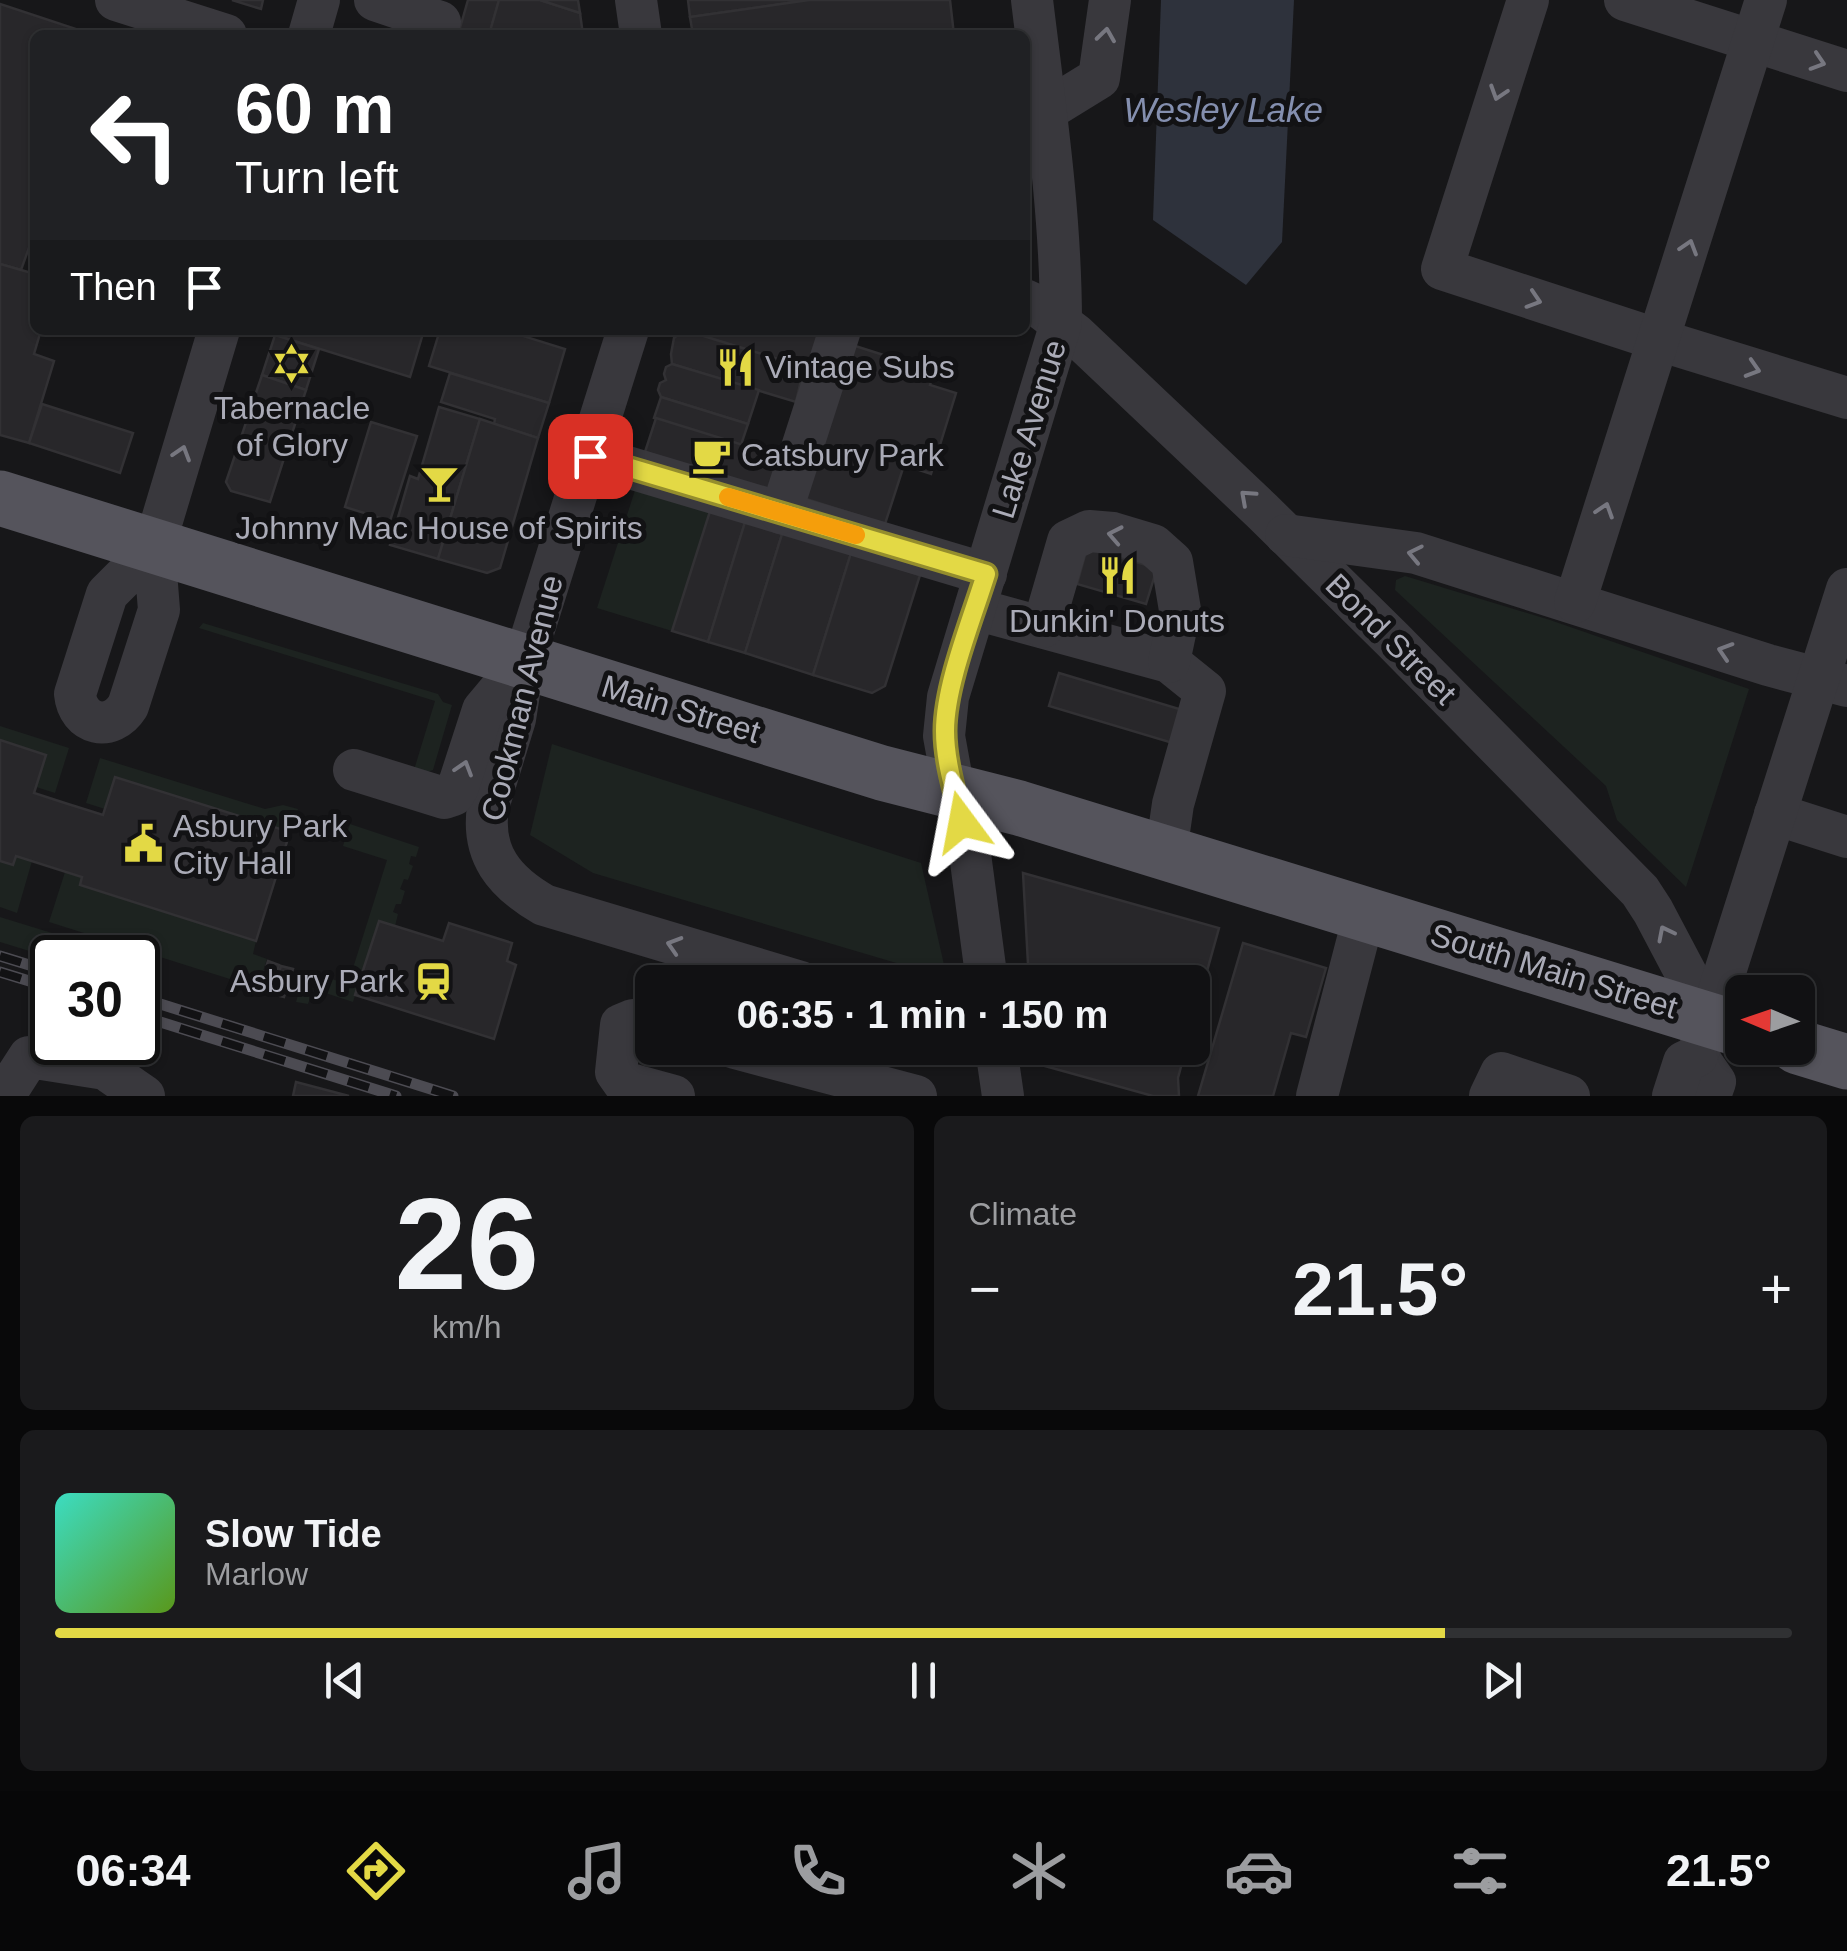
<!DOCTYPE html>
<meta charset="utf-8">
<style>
:root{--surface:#111113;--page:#1a1a1c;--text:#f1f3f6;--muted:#9c9da0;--line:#303133;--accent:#e3d945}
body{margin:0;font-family:Helvetica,sans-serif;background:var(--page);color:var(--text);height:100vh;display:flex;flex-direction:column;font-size:38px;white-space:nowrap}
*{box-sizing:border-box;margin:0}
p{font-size:32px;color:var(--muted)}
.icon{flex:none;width:55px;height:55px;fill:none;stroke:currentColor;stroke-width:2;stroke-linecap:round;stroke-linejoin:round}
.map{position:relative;height:1096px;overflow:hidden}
.drawer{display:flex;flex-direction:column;gap:20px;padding:20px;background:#09090a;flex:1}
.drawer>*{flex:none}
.guide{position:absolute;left:30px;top:30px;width:1000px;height:305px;border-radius:15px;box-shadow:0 2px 8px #0004,0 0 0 2px var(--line);background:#202124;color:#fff;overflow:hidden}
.needle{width:65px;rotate:272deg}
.fabs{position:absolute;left:1725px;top:975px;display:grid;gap:20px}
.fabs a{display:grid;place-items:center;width:90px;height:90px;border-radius:15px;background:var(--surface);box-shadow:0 2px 8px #0004,0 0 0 2px var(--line);font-size:50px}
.speed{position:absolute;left:30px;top:935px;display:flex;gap:20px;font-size:50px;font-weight:700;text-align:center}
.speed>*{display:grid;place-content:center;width:130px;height:130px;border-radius:50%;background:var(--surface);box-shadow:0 2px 8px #0004,0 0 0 2px var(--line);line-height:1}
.speed .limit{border:5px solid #111;border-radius:15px;background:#fff;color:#111}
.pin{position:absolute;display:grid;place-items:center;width:85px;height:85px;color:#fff;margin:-42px;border-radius:20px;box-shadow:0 5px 15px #0006}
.me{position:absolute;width:110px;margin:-55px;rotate:347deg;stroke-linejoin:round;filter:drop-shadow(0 0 8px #0008)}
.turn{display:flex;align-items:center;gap:35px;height:210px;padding:0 40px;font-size:45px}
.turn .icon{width:130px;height:130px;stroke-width:2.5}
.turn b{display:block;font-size:70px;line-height:85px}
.then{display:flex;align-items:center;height:95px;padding:0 40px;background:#0003;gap:20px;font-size:38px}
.big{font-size:75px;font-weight:700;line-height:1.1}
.drawer .widget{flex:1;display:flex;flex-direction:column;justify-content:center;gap:15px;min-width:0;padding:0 35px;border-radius:15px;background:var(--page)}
.drawer .dial{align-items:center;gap:0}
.dial b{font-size:130px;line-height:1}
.song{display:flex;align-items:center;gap:30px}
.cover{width:120px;height:120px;border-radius:15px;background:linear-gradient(135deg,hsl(170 70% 55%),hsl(90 70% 35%))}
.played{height:10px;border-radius:5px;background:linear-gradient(90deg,var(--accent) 80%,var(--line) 80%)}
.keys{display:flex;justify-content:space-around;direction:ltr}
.heat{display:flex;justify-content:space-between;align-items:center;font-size:55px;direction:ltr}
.drawer .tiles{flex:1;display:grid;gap:20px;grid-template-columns:1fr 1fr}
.widget:last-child{grid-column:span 2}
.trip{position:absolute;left:635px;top:965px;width:575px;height:100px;border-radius:15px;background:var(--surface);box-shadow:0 2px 8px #0004,0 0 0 2px var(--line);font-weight:700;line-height:100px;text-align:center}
.dock{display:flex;height:160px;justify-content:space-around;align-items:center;background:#070708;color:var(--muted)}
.dock .icon{width:70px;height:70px}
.dock .current{color:var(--accent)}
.dock b{font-size:45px;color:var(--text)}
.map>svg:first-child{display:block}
.green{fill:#1d2320}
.water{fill:#2e323c}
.building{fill:#28272a;stroke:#323134;stroke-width:2.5}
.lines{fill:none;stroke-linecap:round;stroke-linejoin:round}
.minor{stroke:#39383d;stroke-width:42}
.major{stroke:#55545c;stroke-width:55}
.rail-casing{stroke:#4c4b52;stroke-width:11}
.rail{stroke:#121214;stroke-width:8;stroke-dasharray:22;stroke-linecap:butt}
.oneway{stroke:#777780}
.route-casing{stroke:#948d2d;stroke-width:25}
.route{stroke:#e3d945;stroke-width:18}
.slow{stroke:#f59e0b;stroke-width:18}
.labels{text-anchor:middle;stroke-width:10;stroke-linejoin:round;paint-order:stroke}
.poi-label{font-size:32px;fill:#aaabb7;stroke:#121214;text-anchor:start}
.street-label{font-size:32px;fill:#aaabb7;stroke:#121214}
.water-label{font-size:35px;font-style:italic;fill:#848faf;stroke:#121214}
</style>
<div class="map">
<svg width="1847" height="1096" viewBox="0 0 1847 1096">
<rect width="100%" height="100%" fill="#171719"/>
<g class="green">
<polygon points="637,484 711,508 672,631 597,608"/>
<polygon points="1405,576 1550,620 1749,689 1686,887 1617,820 1606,786 1395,590 1396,580"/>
<polygon points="203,623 438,694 443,702 452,705 433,770 427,772 414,770 435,701 199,628"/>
<polygon points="0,726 69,748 55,793 36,787 46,755 0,740"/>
<polygon points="552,744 921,863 947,978 593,873 530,835"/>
<polygon points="100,758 265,809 283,805 298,809 290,832 115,778 105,809 86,803"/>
<polygon points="350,824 419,847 416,857 411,856 409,864 413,866 408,880 404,879 400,889 405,891 401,904 396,904 393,912 398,914 395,926 378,921 353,1002 313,989 308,1004 296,1002 305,971 348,984 387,860 343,846"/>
<polygon points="16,856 32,861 17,913 0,907 0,861 12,865"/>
<polygon points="65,872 82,877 80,885 256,941 253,954 267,959 257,990 252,986 49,922"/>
<polygon points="0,917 130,957 52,958 0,942"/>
</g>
<polygon class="water" points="1161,0 1294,0 1282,242 1246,285 1153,220"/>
<g class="building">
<polygon points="232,0 263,0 261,9"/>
<polygon points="468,0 499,0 489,35 458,35"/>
<polygon points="499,0 540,0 580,13 583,35 489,35"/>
<polygon points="540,0 578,0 580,13"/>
<polygon points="688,0 809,0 690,17"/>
<polygon points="809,0 950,0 954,35 693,35 690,17"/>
<polygon points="0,4 76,29 75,35 35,35 35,231 21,270 0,264"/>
<polygon points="0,264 35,274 35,330 41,330 34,354 54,361 29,443 0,435"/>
<polygon points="276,330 424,330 410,377 275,335"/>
<polygon points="440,330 504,330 565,349 549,403 429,366"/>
<polygon points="684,330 805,330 824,336 814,371"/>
<polygon points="684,330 804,367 796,402 672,364 671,354 674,338"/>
<polygon points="275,335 319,349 306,390 262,375"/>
<polygon points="849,344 934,371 930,385 956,393 931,474 904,465 885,524 800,497"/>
<polygon points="672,364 759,390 748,424 661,397 658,390 660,383 666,380 664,374 666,367"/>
<polygon points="450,373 549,403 538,438 494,424 495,419 441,402"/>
<polygon points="262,375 306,390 270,502 231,491 226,482"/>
<polygon points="661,397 748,424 741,445 654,418"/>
<polygon points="42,404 133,433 120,473 29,443"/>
<polygon points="439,407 480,419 438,559 390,545 410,476 418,479"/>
<polygon points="656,418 785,458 774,492 645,452"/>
<polygon points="480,419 538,438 500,568 487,573 438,559"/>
<polygon points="371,422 417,436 390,521 345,507"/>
<polygon points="711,508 746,519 708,642 672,631"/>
<polygon points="746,519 783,531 745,653 708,642"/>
<polygon points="783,531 851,553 813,675 745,653"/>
<polygon points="1087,548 1157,568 1146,604 1077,584"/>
<polygon points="851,553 920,575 885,686 872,693 813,675"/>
<polygon points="1059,673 1206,717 1196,750 1049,706"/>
<polygon points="0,740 46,755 34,793 68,804 103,815 115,777 290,832 256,941 80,885 82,877 16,856 13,865 0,861"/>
<polygon points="1023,873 1219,928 1192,1025 1192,982 1029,982"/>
<polygon points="379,921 443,941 449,923 512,943 507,961 516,965 494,1039 355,995"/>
<polygon points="1243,943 1326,968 1306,1037 1291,1033 1273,1096 1198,1096"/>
<polygon points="268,961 279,965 271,993 259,989"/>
<polygon points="281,966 293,969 284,997 272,994"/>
<polygon points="1033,1048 1186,1048 1178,1078 1179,1096 1153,1096 1034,1063"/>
<polygon points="296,1082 349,1096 293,1096"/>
</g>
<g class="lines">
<g class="minor">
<polyline points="116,0 226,35"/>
<polyline points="375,0 440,22"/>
<polyline points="636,0 641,35"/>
<polyline points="1528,0 1442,269 1659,340 1847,398"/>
<polyline points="1625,0 1847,71"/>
<polyline points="309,35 319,0"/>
<polyline points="1047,110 1099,78 1110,0"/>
<polyline points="1025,300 1038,306 1076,335 1262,511 1393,640 1640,891 1653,911 1710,1019"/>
<path d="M 628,330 L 524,661 L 515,719 L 488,807 C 481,854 504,882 544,905 L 801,982"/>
<polyline points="590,456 986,574"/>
<polyline points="781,513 840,330"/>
<polyline points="1286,535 1416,553 1768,665 1847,686"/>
<path d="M 154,547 L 107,594 L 75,694 C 78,725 111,733 128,706 L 159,610 L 154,547 L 219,330"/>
<polyline points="1575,602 1766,0"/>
<polyline points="975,609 1169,662 1205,691 1173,804 1166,852"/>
<polyline points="1043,627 1068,541 1089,531 1113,533 1153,545 1172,562 1180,610 1169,662"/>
<polyline points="354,770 444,798 453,795 458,787 483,710 524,661"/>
<polyline points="1775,814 1847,837"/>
<path d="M 987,982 L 970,854 L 954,791 L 944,736 L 948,697 L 1061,323 C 1061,214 1045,107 1032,0"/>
<polyline points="652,1025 633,1020 621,1025 616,1072 623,1082 674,1096"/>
<polyline points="735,1048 916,1096"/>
<polyline points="996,1048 1003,1096"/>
<polyline points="1697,1056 1715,1082 1710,1096"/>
<polyline points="4,1096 29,1057 105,1069 144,1096"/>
<polyline points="1317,1096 1365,912"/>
<polyline points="1490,1096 1501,1073 1569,1096"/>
<polyline points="1673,1096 1684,1062 1697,1056 1710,1019 1847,589"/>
</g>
<g class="major">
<polyline points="0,498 882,773 1019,808 1742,1030"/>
<polyline points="1798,1047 1847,1062"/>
</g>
<defs>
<g id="rail">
<polyline points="0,956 52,972"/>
<polyline points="0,972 52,988"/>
<polyline points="138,997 453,1096"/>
<polyline points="138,1015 396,1096"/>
</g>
</defs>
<use href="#rail" class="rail-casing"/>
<use href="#rail" class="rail"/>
</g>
<defs><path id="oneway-chevron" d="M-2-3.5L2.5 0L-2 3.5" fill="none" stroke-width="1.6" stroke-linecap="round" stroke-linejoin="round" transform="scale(2.5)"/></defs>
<g class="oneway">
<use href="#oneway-chevron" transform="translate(1106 35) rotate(-82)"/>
<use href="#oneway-chevron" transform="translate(1818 62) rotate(18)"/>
<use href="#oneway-chevron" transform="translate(1498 93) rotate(108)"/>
<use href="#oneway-chevron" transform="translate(1689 247) rotate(-73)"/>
<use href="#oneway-chevron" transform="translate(1534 300) rotate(18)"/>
<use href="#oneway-chevron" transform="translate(1753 369) rotate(17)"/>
<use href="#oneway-chevron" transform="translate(182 453) rotate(-73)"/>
<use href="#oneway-chevron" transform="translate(1247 497) rotate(-138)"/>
<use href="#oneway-chevron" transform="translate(1605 510) rotate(-72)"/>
<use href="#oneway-chevron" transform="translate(1115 535) rotate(-169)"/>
<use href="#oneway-chevron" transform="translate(1415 554) rotate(-168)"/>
<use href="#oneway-chevron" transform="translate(1725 651) rotate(-162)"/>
<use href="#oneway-chevron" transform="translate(464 768) rotate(-73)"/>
<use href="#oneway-chevron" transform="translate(1665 933) rotate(-117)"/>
<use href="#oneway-chevron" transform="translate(674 945) rotate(-163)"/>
</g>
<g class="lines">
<defs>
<path id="route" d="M 590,456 L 986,574 C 972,619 945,685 945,731 C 945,761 955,793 962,822"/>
</defs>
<use href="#route" class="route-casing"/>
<use href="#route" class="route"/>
<polyline class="slow" points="728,497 856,535"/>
</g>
<defs>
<symbol id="synagogue-bare" viewBox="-9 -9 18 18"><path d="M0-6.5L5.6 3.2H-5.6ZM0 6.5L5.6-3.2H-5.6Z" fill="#e3d945" stroke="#121214" stroke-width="2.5" paint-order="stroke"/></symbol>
<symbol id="restaurant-bare" viewBox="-9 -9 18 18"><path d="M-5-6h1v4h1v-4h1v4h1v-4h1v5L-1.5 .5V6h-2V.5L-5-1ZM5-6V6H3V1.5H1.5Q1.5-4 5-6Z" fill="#e3d945" stroke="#121214" stroke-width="2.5" paint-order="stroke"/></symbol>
<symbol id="cafe-bare" viewBox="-9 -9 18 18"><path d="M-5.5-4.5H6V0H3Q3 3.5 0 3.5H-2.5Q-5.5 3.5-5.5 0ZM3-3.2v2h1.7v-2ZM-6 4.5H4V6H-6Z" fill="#e3d945" stroke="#121214" stroke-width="2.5" paint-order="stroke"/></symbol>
<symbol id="bar-bare" viewBox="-9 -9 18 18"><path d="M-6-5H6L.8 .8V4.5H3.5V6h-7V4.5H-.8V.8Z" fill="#e3d945" stroke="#121214" stroke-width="2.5" paint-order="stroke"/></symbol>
<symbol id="civic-bare" viewBox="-9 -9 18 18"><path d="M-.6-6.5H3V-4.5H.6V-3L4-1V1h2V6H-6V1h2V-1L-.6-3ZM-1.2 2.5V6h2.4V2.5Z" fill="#e3d945" stroke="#121214" stroke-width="2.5" paint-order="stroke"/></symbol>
<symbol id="station-bare" viewBox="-9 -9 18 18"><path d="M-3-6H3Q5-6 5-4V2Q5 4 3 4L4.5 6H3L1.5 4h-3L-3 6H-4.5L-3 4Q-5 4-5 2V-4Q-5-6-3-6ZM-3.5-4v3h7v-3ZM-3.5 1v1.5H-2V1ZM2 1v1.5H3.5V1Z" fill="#e3d945" stroke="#121214" stroke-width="2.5" paint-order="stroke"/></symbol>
</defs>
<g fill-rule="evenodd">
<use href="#synagogue-bare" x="264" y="336" width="55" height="55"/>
<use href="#restaurant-bare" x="708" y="340" width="55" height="55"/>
<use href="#cafe-bare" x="684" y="428" width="55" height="55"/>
<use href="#bar-bare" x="412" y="456" width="55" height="55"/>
<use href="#restaurant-bare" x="1090" y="548" width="55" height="55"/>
<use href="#civic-bare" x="116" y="816" width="55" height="55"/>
<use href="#station-bare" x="406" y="954" width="55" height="55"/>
</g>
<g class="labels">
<g class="poi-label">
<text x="765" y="378">Vintage Subs</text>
<text x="292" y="419" text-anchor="middle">Tabernacle<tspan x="292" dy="37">of Glory</tspan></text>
<text x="741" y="466">Catsbury Park</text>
<text x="439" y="539" text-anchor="middle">Johnny Mac House of Spirits</text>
<text x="1117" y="632" text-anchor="middle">Dunkin' Donuts</text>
<text x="173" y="837">Asbury Park<tspan x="173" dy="37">City Hall</tspan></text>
<text x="404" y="992" text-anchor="end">Asbury Park</text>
</g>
<g class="street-label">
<text transform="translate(1029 429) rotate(-73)" y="11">Lake Avenue</text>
<text transform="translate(1391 639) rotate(45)" y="11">Bond Street</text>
<text transform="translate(522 698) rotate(-76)" y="11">Cookman Avenue</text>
<text transform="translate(681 709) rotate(17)" y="11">Main Street</text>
<text transform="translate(1554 971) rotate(17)" y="11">South Main Street</text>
</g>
<g class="water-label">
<text x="1223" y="122">Wesley Lake</text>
</g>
</g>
</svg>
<div class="fabs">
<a><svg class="needle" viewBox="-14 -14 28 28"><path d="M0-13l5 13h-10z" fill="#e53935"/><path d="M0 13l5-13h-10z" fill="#9c9da0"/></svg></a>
</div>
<div class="speed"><div class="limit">30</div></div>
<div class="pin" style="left:590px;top:456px;background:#d93025"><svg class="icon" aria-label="arrive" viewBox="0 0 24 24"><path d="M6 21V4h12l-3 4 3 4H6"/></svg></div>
<svg class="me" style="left:962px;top:822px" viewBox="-20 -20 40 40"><path d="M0-17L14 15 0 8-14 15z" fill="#e3d945" stroke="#fff" stroke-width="4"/></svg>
<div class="trip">06:35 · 1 min · 150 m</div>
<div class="guide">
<div class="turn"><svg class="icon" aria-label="left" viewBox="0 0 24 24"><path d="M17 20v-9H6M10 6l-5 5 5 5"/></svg><div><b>60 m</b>Turn left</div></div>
<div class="then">Then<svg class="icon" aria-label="arrive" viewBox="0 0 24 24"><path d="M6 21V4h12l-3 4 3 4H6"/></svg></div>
</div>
</div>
<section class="drawer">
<div class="tiles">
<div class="widget dial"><b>26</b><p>km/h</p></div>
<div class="widget"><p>Climate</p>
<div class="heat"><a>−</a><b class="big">21.5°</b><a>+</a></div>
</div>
<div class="widget">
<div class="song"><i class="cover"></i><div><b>Slow Tide</b><p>Marlow</p></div></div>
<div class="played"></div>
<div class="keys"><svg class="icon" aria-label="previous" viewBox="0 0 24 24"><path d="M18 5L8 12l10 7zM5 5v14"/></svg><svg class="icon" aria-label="pause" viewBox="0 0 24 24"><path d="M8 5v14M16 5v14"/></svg><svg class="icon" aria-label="next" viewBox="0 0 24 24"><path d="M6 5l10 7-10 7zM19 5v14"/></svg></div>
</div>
</div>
</section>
<nav class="dock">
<b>06:34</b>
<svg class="icon current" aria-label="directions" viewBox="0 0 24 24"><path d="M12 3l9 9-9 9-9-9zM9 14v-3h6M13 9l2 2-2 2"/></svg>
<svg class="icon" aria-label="music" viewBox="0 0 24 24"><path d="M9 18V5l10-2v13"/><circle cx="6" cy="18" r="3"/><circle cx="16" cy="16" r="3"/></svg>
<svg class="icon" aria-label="phone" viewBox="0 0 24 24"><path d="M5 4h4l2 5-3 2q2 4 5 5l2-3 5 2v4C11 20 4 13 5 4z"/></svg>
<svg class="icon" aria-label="climate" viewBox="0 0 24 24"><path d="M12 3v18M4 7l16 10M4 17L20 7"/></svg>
<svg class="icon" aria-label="car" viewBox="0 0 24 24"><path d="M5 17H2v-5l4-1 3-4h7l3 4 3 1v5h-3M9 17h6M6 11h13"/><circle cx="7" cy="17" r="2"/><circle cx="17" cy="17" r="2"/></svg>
<svg class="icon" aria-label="filters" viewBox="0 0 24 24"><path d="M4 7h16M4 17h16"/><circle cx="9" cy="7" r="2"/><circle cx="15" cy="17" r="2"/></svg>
<b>21.5°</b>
</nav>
